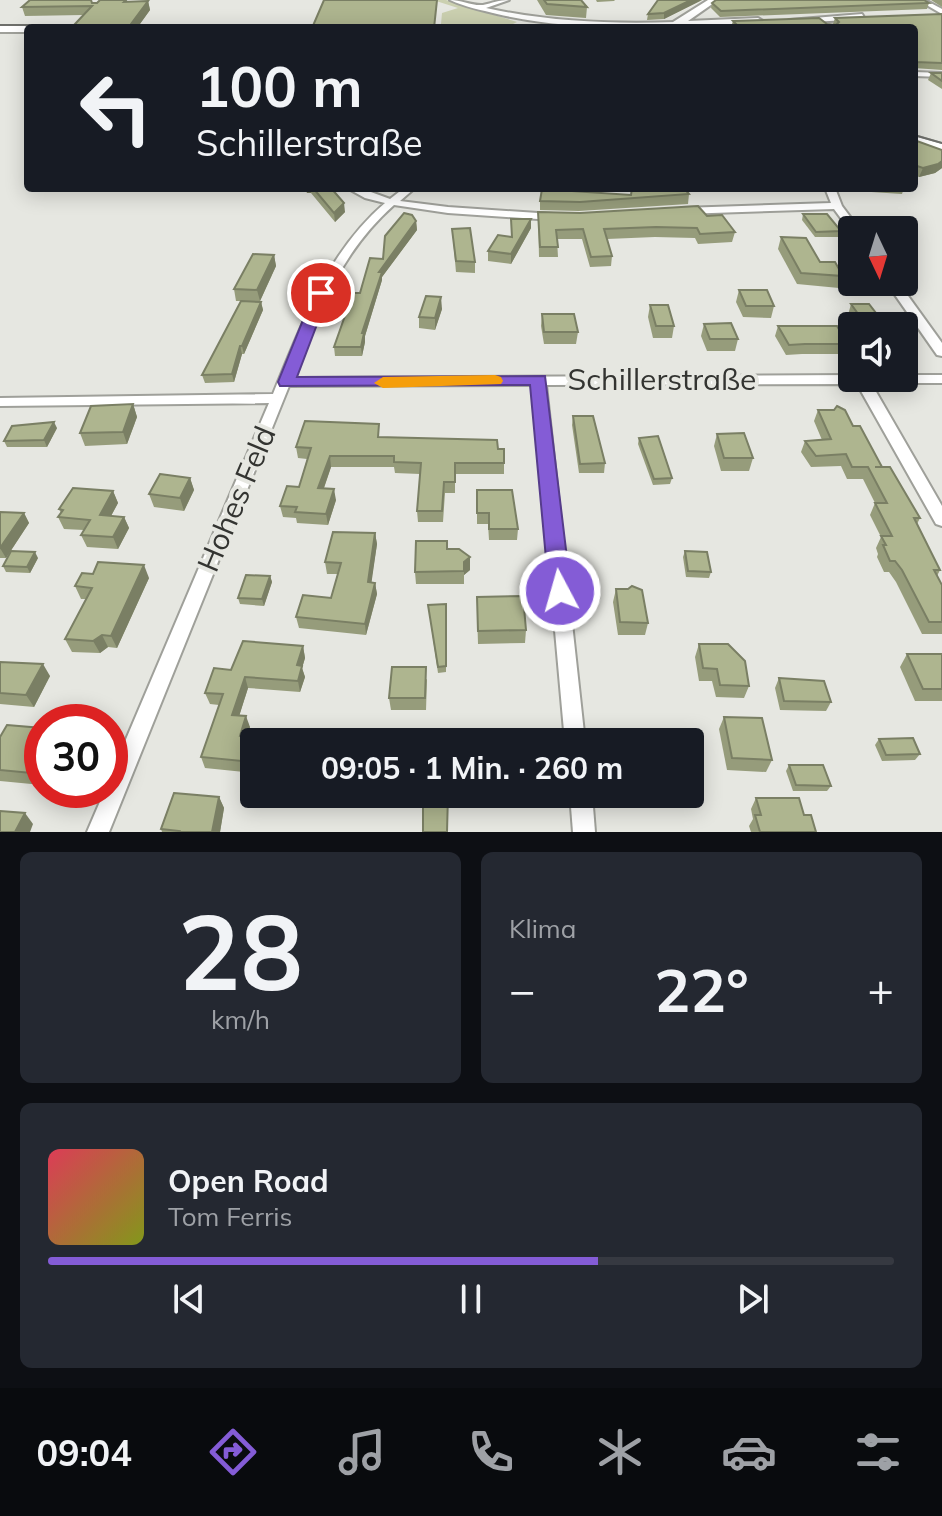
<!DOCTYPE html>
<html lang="de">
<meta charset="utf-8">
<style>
:root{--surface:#171b24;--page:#242831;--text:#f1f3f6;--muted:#9ea1a6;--line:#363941;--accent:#845cd6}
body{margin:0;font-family:Mulish,sans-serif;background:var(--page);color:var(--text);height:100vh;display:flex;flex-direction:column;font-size:30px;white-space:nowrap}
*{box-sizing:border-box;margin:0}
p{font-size:26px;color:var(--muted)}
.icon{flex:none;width:44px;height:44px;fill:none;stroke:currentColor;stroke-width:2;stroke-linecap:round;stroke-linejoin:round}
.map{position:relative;height:832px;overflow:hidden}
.drawer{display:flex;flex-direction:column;gap:20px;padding:20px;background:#0d0f14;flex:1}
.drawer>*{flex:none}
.top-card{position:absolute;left:24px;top:24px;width:894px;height:168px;border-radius:8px;box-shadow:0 4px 20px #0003;background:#171b24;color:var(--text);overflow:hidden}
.needle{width:52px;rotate:176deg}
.buttons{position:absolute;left:838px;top:216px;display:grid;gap:16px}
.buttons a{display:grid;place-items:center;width:80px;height:80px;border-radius:8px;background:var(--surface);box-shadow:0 4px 20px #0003;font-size:40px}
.speed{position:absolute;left:24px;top:704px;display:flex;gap:16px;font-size:40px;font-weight:700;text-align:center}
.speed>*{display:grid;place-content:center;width:104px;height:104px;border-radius:50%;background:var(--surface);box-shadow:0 4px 20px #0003;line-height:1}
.speed .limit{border:12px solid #d22;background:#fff;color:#111}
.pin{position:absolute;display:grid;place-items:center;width:68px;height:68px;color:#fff;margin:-34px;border:4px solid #fff;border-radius:50%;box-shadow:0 2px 8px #0007}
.me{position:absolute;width:88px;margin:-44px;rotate:354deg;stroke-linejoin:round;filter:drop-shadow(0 0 6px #0008)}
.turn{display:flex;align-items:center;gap:28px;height:168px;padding:0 40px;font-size:36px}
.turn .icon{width:104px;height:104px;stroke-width:2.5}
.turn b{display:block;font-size:56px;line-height:68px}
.big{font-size:60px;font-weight:700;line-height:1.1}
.drawer .widget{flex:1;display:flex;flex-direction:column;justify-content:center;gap:12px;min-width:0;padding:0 28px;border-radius:12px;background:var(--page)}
.drawer .dial{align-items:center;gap:0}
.dial b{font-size:104px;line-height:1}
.song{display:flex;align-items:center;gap:24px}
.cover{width:96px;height:96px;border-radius:12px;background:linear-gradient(135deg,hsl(350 70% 55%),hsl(70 70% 35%))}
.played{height:8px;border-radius:4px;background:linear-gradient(90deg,var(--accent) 65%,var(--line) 65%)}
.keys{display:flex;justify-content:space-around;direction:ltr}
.heat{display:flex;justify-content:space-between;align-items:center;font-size:44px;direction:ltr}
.drawer .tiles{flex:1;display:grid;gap:20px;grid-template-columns:1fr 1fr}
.widget:last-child{grid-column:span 2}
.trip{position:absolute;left:240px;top:728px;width:464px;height:80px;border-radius:8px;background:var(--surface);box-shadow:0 4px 20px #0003;font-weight:700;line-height:80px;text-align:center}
.dock{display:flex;height:128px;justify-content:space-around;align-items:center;background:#090b0e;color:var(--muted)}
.dock .icon{width:56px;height:56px}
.dock .active{color:var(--accent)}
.dock b{font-size:36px;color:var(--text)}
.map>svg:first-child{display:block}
.green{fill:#cbd0b0}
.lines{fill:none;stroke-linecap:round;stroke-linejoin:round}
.street-casing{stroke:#9fa09a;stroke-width:4}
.secondary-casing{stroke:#9fa09a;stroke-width:4}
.street{fill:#fff;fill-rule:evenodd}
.secondary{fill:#fff;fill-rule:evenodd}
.tram{stroke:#6e6f6b;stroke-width:2}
.wall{fill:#969c7b}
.shaded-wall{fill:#7a7f64}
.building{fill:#aeb58f;stroke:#7a7f64;stroke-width:2}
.route{fill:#845cd6;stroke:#563c8b;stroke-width:2}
.slow{fill:#f59e0b}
.labels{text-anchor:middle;stroke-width:8;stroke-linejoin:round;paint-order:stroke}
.street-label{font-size:30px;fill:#333431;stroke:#e6e7e1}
</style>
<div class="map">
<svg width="942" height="832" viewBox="0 0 942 832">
<rect width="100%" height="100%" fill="#e6e7e1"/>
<polygon class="green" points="433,0 446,0 517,22 513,24 441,24 442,13 458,8"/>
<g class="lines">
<defs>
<g id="street">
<path d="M 450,0 C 461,0 472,6 483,5 C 492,3 499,0 509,0 L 486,8 C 550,22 611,24 676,22 L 679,24 L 676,26 C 616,28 556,28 497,14 C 481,10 465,7 450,0 Z"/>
<polygon points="918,0 925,0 942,9 942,14"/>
<polygon points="914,72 942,73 942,77 914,76"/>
<path d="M 347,188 L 360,188 L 390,199 L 404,188 L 415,188 L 400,201 L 448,207 L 553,214 L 558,217 L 553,220 L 448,213 L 394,205 C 339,254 319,312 293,378 L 852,375 L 852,378 L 904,378 L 904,375 L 942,375 L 942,383 L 871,383 L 942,506 L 942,526 L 936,524 L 857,384 L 546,385 L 585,742 L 565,742 L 533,385 L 289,386 L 109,832 L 87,832 L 105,790 L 110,790 L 110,777 L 269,403 L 0,406 L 0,398 L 273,394 C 302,324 326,254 385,203 L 365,198 Z"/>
<polygon points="825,188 835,188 842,206 860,230 852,230 851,232 834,209 682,214 677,211 682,208 831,203"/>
<polygon points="886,282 898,282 942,343 942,356 937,355"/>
<polygon points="570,794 592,794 595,832 573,832"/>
</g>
<g id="secondary">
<polygon points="708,0 718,0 688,21 758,18 763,21 758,24 673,26 673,22"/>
<polygon points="862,14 865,19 794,23 789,20"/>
<polygon points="0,26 28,26 32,28 28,28 28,32 0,32"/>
<polygon points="914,136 942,144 942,152 914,144"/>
</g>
</defs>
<use href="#street" class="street-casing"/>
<use href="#secondary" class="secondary-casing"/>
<use href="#street" class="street"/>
<use href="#secondary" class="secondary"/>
<g class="tram">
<polyline points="0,25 335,25"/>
<polyline points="415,26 555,28"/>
<polyline points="914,135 942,143"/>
</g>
</g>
<g class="wall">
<polygon points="537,0 581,0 587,7 586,18 546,15"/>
<polygon points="596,0 615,0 614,1 597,2"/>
<polygon points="702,0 664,19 647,20 648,14"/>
<polygon points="931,0 942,0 942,7"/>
<polygon points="133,1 148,1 150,10 137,28 76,28 75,24 83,15 25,16 22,7"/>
<polygon points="712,3 929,3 927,9 720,17 711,8"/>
<polygon points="942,14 942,70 914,68 914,28 731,27 733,21 834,25 833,24 835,18"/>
<polygon points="931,73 942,73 942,89 928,80"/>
<polygon points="914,140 942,150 942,168 935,173 919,177 914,175"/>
<polygon points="305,188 331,188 345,212 335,222 311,193 307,193"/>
<polygon points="723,188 755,188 724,190"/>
<polygon points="854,188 904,188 902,194 856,191"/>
<polygon points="689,194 688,204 579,211 540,210 540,201 631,195"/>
<polygon points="538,212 707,216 735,232 732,242 698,244 695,238 655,237 607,239 612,256 611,266 590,267 582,239 557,239 558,257 539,257"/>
<polygon points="803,214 841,231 839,237 815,237 802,220"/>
<polygon points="511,219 531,228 511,264 488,261 488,251 511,237"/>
<polygon points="416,221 417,230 382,277 382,280 365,336 365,342 362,356 335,356 334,347 360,293 383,259"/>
<polygon points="452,229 475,262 475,273 456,272"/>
<polygon points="781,237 843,276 839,288 797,284 778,249"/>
<polygon points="274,255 276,266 260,301 236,301 234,289"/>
<polygon points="739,290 774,306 771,318 743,317 736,302"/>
<polygon points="261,302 263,310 244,354 242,354 234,382 205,383 202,375"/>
<polygon points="851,304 886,326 856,326 848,315"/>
<polygon points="650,305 674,326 672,338 653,338 648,317"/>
<polygon points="442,309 435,330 419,328 419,317"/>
<polygon points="542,314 578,332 576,344 544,344 541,326"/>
<polygon points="704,324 738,339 735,351 707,351 701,336"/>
<polygon points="778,326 848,344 844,354 802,354 786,355 775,336"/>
<polygon points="133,404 137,417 127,444 85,446 80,433"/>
<polygon points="818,410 853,426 920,518 917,524 940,570 937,576 942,585 942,634 922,634 896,582 889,572 884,572 877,557 878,554 876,548 881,537 870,515 875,503 863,479 847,479 841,466 811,467 801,452 805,441 822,440 814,421"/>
<polygon points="573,416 605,463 604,473 579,473 572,425"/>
<polygon points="57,428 47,447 7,447 4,441"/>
<polygon points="717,434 753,458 749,471 721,471 714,446"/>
<polygon points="380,437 498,449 504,463 504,474 455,474 455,493 445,493 443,522 418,522 417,511 420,474 395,473 394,467 331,467 324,488 336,500 328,525 297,523 296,518 283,517 280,506 299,487 307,459 298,458 296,447"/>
<polygon points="639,438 672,478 670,484 653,485 638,444"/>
<polygon points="190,478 194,490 184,511 154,507 149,494"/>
<polygon points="477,490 518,529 517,540 489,540 488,524 477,524"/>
<polygon points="113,491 118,503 111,516 124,517 129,528 118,549 87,547 81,535 84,530 64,529 58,517 61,513 59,509"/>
<polygon points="0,512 24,513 29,523 6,558 0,558"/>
<polygon points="375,533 377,544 371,582 375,583 377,594 366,635 299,628 296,617 331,598 338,574 327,574 325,562"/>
<polygon points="685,551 711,572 709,578 686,577 683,557"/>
<polygon points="38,558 30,573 6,572 3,566"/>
<polygon points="470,570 464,575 464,584 416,584 415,572"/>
<polygon points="270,576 272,582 264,606 240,604 238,598"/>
<polygon points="149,578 117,648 108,647 100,653 72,652 65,639 86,599 81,599 75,586"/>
<polygon points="616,589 648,623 645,635 618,635 613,602"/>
<polygon points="446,604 446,672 438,673 428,605"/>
<polygon points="477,610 526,630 525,643 478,644"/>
<polygon points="699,644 749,686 744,698 716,697 712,681 699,681 695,657"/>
<polygon points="303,646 305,658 302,668 305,677 300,692 248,688 239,716 250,727 247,737 254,742 254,773 205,768 201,757 219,705 210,704 205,693 231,670"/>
<polygon points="907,654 942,654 942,701 915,701 900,667"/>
<polygon points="0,662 50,676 34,707 0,704"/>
<polygon points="779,678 831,702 826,711 780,710 775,688"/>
<polygon points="427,679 426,710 391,710 389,698"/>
<polygon points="724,717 772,760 766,772 727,770 719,729"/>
<polygon points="42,728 42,785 0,781 0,737"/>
<polygon points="879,739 920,754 915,760 882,761 875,745"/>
<polygon points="789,765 831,786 827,791 793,791 786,771"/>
<polygon points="219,797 224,808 220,832 162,832 161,829"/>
<polygon points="756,798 804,815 816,832 751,832 749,826 753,819 751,809"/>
</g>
<g class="shaded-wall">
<polygon points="691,0 702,0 664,19 664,13"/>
<polygon points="148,1 150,10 137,28 128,28"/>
<polygon points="942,161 942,168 935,173 919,177 923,168"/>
<polygon points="306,188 310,188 311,193 307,193"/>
<polygon points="344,203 345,212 335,222 334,213"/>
<polygon points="531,219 531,228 511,264 511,254"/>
<polygon points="416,221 417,230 382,277 382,280 365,336 365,342 362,356 361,347 362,333 379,272"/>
<polygon points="274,255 276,266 260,301 257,290"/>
<polygon points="441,297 442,309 435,330 435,318"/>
<polygon points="261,302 263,310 244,354 242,346"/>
<polygon points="240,346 242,354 234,382 232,374"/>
<polygon points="133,404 137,417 127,444 123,432"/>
<polygon points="54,422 57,428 47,447 44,440"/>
<polygon points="330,456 331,467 320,499 318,488"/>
<polygon points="190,478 194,490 184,511 180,498"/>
<polygon points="334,489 336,500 328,525 326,514"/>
<polygon points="113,491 118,503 105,527 100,515"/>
<polygon points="24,513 29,523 6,558 0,548"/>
<polygon points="124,517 129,528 118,549 113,537"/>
<polygon points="375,533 377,544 370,593 368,582"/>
<polygon points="35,552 38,558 30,573 27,567"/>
<polygon points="470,557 470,570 464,575 464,562"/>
<polygon points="144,565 149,578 117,648 111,636"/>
<polygon points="270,576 272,582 264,606 262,599"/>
<polygon points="375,583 377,594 366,635 365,624"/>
<polygon points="102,635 108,647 100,653 93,641"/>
<polygon points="303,646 305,658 302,668 305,677 300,692 298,681 297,665"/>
<polygon points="43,664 50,676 34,707 26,695"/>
<polygon points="245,677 248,688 236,726 232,715"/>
<polygon points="246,716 250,727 244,747 240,736"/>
<polygon points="219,797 224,808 220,832 212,832"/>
<polygon points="25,813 33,824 30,832 15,832"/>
</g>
<g class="building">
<polygon points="30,0 91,0 92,3 97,3 100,0 126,0 124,2 148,1 128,28 83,28 75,24 92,6 22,7"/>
<polygon points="324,0 437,0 434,28 312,28"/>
<polygon points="544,0 581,0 587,7 547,4"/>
<polygon points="658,0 691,0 664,13 648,14"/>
<polygon points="716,0 924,0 929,3 721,11 712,3"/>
<polygon points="942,14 942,63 915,62 914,64 914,28 740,28 733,21 819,18 827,24 836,25 839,22 835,18"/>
<polygon points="683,26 699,28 680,28"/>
<polygon points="931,73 942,73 942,81"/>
<polygon points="914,140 942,150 942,161 938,164 923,168 914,165"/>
<polygon points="313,188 331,188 344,203 334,213"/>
<polygon points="632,188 684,188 689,194 580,202 540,201 542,189 631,195"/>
<polygon points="698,206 707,216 722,215 735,232 700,234 697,228 656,227 604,229 612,256 591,257 583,229 556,230 558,247 540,247 538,212 580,213"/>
<polygon points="404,213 412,215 416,221 379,272 382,272 362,333 364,333 361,347 334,347 353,293 360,293 370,258 383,259 385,236"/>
<polygon points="803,214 827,214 841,231 816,232"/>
<polygon points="511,219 531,219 511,254 488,251 498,235 512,237"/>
<polygon points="470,228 475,262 456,261 452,229"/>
<polygon points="781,237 806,238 820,262 835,262 843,276 801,273"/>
<polygon points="253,254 274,255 257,290 234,289"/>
<polygon points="739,290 767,290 774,306 746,306"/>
<polygon points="426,296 441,297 435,318 419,317"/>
<polygon points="241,301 261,302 242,346 240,346 232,374 202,375"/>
<polygon points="851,304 869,304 886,326 858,326 857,325 866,325"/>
<polygon points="650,305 668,305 674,326 656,326"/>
<polygon points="542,314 574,314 578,332 544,332"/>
<polygon points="731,323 738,339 710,339 704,324"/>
<polygon points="778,326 837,326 848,344 805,344 789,345"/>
<polygon points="133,404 123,432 80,433 91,406"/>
<polygon points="837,406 845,410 853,426 860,426 882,467 875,467 890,467 920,518 914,518 940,570 934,570 942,585 942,622 929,622 902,570 895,561 890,561 883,545 886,545 881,536 892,536 875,503 887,503 868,467 852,467 846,454 816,456 805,441 831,439 818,410 834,410"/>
<polygon points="573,416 593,416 605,463 580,464"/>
<polygon points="305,421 379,424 378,437 497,440 498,449 504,449 504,463 455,463 455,482 444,482 442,511 417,511 421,463 394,462 394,456 330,456 318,488 334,489 326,514 295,512 297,507 280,506 287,486 299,487 311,448 296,447"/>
<polygon points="54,422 44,440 4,441 12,426"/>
<polygon points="744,433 753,458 724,458 717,434"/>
<polygon points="658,436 672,478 654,479 639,438"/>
<polygon points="160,474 190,478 180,498 149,494"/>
<polygon points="73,488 113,491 100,515 124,517 113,537 81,535 90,520 58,517 63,510 59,509"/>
<polygon points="477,490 512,490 518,529 489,529 489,513 477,513"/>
<polygon points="0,512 24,513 0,548"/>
<polygon points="333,532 375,533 368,582 375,583 365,624 296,617 303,595 331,598 341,563 325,562"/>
<polygon points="416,541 447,541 447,549 459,549 470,557 464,562 464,571 415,572"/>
<polygon points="11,551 35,552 27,567 3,566"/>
<polygon points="685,551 707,552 711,572 688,571"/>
<polygon points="98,562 144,565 111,636 102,635 93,641 65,639 92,588 75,586 82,573 93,574"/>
<polygon points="246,575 270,576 262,599 238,598"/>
<polygon points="632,586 642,590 648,623 620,622 616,589 628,589"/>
<polygon points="523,596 526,630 478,631 477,597"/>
<polygon points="446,604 446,666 438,667 428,605"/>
<polygon points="243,641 303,646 297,665 302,666 298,681 245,677 232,715 246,716 240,736 260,738 259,742 254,742 254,757 252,762 201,757 223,694 205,693 214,668 231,670"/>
<polygon points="699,644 728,644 745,661 749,686 720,685 717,669 703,668"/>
<polygon points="907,654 942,654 942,689 923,689"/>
<polygon points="0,662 43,664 26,695 0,693"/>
<polygon points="392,667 426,667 425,698 389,698"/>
<polygon points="779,678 824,681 831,702 784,701"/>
<polygon points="724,717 762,718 772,760 732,758"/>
<polygon points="7,725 42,728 42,774 0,770 0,737"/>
<rect x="424" y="736" width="31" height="6"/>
<polygon points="913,738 920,754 886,755 879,739"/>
<polygon points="789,765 823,765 831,786 796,785"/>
<polygon points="174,793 219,797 212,832 178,832 179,831 161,829"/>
<polygon points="423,794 448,794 447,832 423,832"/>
<polygon points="756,798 799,798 804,815 811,815 816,832 760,832 755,815 761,815"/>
<polygon points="0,811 25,813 15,832 0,832"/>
</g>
<polygon class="route" points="321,288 329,293 297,377 545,376 571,591 568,598 560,600 552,598 549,591 530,385 280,386 278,382 314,293"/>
<polygon class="slow" points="495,375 501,377 503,381 501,384 383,388 374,383 383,377"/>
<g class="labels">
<g class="street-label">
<text x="662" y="390">Schillerstraße</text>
<text transform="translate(237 499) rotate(-67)" y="10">Hohes Feld</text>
</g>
</g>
</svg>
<div class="buttons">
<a><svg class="needle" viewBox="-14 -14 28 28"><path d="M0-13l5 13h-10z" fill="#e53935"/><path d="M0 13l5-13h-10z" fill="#9ea1a6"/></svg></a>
<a><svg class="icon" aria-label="sound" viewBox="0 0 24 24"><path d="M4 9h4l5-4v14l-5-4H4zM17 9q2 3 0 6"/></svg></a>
</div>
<div class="speed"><div class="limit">30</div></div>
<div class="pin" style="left:321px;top:293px;background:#d93025"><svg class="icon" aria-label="arrive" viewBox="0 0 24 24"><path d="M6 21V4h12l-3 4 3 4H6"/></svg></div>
<svg class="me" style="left:560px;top:591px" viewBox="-20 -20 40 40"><circle r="17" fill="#845cd6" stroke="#fff" stroke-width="3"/><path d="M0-11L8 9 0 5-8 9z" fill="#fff"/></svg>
<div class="trip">09:05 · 1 Min. · 260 m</div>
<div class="top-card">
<div class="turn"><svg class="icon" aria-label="left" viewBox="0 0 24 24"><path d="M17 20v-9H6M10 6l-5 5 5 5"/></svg><div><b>100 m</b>Schillerstraße</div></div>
</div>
</div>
<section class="drawer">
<div class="tiles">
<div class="widget dial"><b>28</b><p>km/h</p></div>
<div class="widget"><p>Klima</p>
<div class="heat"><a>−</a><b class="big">22°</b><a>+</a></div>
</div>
<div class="widget">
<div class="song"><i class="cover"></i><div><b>Open Road</b><p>Tom Ferris</p></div></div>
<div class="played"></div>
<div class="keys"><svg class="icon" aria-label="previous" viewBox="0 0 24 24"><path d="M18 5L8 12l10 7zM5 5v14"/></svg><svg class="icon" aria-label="pause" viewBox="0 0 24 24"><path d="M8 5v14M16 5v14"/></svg><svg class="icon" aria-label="next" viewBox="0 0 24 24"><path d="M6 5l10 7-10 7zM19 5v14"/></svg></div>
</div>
</div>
</section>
<nav class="dock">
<b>09:04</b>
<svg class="icon active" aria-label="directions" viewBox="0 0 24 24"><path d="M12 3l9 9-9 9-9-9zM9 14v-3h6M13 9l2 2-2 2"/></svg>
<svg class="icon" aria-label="music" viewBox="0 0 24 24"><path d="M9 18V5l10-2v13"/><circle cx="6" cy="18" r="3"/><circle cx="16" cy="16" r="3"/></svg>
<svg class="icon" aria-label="phone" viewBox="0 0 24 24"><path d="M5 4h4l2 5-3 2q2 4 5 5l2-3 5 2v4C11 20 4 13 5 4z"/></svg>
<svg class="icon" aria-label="climate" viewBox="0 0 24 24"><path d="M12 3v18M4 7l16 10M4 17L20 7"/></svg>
<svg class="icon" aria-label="car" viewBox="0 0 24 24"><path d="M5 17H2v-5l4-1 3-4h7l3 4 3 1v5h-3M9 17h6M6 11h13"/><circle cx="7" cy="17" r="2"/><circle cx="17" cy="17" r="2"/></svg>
<svg class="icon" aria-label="filters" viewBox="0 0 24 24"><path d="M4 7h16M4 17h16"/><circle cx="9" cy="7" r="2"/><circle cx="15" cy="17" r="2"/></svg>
</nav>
